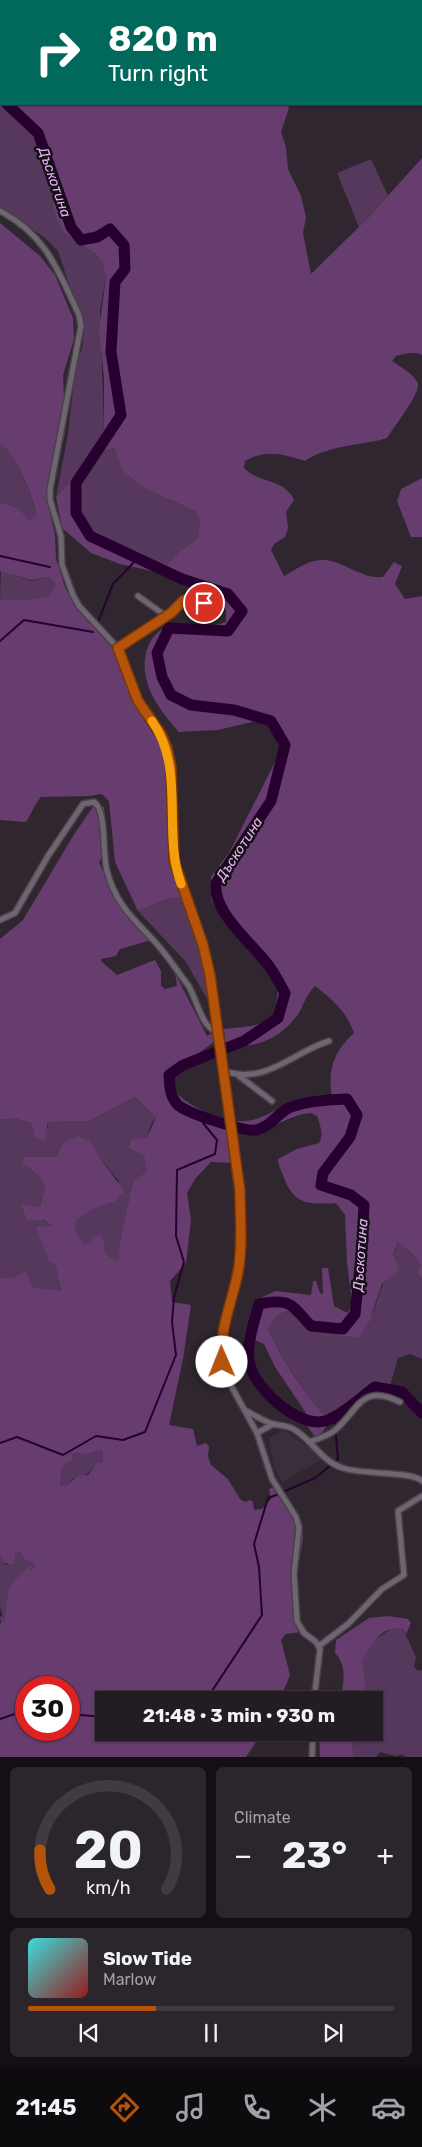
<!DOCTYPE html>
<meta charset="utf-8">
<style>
:root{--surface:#231c24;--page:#2b252c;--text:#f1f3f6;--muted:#a3a1a6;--line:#403a41;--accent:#b45309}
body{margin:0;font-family:Rubik,sans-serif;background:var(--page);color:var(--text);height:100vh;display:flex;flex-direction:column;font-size:19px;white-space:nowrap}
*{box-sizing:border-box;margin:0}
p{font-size:16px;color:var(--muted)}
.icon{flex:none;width:28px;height:28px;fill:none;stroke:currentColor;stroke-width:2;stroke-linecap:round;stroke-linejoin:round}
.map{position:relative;height:1757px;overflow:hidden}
.sheet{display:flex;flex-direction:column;gap:10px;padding:10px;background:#130f14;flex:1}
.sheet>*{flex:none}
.banner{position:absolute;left:0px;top:0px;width:422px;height:105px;box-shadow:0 1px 4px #0004,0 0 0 1px var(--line);background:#00695c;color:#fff;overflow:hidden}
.speed{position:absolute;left:15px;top:1676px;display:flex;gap:10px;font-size:25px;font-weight:700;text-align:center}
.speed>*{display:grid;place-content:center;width:65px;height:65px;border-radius:50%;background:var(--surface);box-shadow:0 1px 4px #0004,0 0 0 1px var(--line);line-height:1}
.speed .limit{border:8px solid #d22;background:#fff;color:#111}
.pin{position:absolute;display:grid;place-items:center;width:42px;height:42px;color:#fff;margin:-21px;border:2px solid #fff;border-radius:50%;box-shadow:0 1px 5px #0007}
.me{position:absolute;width:55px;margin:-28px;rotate:359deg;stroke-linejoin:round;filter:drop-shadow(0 0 4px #0008)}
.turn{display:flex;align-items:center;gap:18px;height:105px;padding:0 25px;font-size:22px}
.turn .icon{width:65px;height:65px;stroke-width:2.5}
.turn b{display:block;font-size:35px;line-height:42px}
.big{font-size:38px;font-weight:700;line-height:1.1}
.sheet .card{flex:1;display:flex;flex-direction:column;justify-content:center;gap:8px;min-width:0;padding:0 18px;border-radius:8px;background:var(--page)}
.sheet .dial{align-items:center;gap:0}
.dial svg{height:130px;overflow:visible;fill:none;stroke:var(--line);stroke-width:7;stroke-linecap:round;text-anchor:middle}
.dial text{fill:var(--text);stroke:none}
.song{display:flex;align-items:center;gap:15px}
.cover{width:60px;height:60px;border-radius:8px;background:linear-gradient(135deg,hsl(180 70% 55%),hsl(0 70% 35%))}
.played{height:5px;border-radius:2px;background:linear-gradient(90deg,var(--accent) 35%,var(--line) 35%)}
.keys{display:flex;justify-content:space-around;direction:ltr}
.heat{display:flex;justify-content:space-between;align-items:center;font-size:28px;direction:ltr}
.sheet .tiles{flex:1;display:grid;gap:10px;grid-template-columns:1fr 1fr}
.card:last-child{grid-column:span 2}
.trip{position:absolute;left:95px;top:1691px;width:288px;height:50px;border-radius:0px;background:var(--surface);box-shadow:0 1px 4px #0004,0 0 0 1px var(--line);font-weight:700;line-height:50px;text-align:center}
.tabs{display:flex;height:80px;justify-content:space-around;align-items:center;background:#0e0b0e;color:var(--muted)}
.tabs .icon{width:35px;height:35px}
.tabs .selected{color:var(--accent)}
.tabs b{font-size:22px;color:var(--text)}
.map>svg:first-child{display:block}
.built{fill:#3a2e3d}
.green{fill:#55385b}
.forest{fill:#673d6f;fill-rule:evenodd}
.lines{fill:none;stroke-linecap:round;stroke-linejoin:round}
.stream{stroke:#27002f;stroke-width:2}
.river{stroke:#27002f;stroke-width:11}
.street-casing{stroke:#484149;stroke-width:8}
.street{stroke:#6f6571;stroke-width:5}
.route-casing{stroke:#753606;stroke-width:12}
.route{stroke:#b45309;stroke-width:9}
.slow{stroke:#f59e0b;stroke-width:9}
.labels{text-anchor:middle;stroke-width:5;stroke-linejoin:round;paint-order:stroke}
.water-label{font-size:14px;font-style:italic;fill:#eeaefb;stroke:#141115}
</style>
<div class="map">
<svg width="422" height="1757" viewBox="0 0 422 1757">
<rect width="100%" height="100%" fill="#2f2630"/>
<polygon class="built" points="284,1430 324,1458 282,1482 274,1467 269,1438"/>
<g class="green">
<path d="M 0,107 C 12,111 42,129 47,141 C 52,154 49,166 58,178 L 55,188 L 64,233 L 96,254 L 103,264 L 106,278 L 100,310 L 104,429 L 70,482 L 56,497 L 68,434 L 76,363 L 82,349 L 84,330 L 58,251 L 45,238 L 0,207 Z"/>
<polygon points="371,159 388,196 359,227 337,173"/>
<path d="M 0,444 C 15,452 35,499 36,516 L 30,522 L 18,508 L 0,502 Z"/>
<polygon points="115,448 170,500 196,512 200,523 197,539 179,552 166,566 104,545 79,520 75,510 80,480 98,456 105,450"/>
<polygon points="1,570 31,581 47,577 54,579 55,587 48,596 27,600 0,600"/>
<polygon points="183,897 206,964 210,1004 186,962 138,911 167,899"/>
<polygon points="135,1097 156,1118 151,1124 147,1137 132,1139 128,1146 144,1156 148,1171 133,1182 121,1234 118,1261 105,1254 104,1241 100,1235 85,1245 75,1230 76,1221 93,1209 116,1201 119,1181 100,1158 91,1142 63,1143 56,1157 24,1157 23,1164 39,1176 45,1188 40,1207 21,1204 53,1227 37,1227 55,1264 61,1292 32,1287 14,1278 0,1278 0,1120 13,1118 31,1123 35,1138 48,1127 48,1122 90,1121"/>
<path d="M 398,1242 L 417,1258 L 421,1266 L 417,1272 L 422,1279 L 422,1359 L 410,1354 L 398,1358 L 390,1386 L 374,1387 L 343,1413 L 330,1421 C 304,1395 285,1362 268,1330 L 276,1317 L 286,1311 L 317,1324 L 340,1336 L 373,1312 Z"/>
<polygon points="102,1450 103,1462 93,1468 84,1477 73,1479 66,1486 60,1484 62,1468 70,1462 72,1455 78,1453 84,1455"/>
<path d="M 0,1546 L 3,1562 L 8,1565 L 15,1557 L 15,1552 L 20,1552 L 26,1561 L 31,1562 L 35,1566 L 31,1572 L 30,1566 C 0,1590 17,1603 1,1626 L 0,1616 L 3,1617 L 0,1607 Z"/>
<polygon points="392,1628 403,1629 416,1657 414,1667 418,1671 422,1670 422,1757 406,1757 401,1754 396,1756 380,1752 376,1757 354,1757 351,1733 374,1732 374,1700 363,1700 365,1688 362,1660 376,1639"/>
</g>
<g class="forest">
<path d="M 0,0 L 204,0 L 1,1 L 1,104 L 285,104 L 289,108 L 281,132 L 286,147 L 288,169 L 301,196 L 306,217 L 303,233 L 311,274 L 367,219 L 422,158 L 422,355 C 414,351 404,354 396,356 L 392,361 C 400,367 415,374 418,384 C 420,394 393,428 387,438 C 359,446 329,445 305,461 C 283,454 266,449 245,461 L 244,468 C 259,484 284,478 294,500 L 286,512 L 288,528 L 285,537 L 274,544 L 271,550 L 284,576 C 295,570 309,559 323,560 C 345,561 360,579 383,577 L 394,562 L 402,566 L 395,584 L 405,599 L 422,596 L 422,1279 L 417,1272 L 421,1266 L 417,1258 L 398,1242 L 393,1254 L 399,1269 L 382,1284 L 369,1322 L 359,1337 L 340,1336 L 317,1324 L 286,1311 L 276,1317 L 268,1330 C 285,1363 304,1395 330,1421 L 317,1440 L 307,1425 L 310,1419 L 275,1367 L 264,1344 L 252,1339 L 249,1332 L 257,1300 L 275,1291 L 311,1295 L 313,1281 L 316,1281 L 320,1293 L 323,1294 L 322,1268 L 328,1268 L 334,1306 L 348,1313 L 352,1301 L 347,1263 L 345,1215 L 336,1203 C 296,1206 291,1199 278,1162 L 278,1159 L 297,1149 L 319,1143 C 324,1136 320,1124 317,1116 L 311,1113 L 303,1114 C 286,1118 256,1137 240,1132 L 238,1121 C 274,1124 294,1083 333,1103 C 327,1073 331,1054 354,1033 C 346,1011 333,1000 315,986 C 307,994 304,1003 299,1013 C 282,1038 255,1050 225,1045 L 224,1029 L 252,1026 L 274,1019 L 279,983 L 256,948 L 229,923 L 212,902 L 210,889 L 211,877 L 230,851 L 280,752 L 277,727 L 268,718 L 218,730 L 179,732 C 158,709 136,679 148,647 C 151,639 157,631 165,628 C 179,622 193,628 207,626 C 213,626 220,624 226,622 L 226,610 L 215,597 L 152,571 L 120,564 L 91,553 L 62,528 L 56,497 L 70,482 L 104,429 L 104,377 L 99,329 L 106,278 L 103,264 L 96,254 L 64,233 L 57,219 L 53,205 L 58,178 C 49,166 52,154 47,141 C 42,129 12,111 0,107 ZM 115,448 L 123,471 L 145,488 L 196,512 L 200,523 L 197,539 L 179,552 L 166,566 L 104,545 L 79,520 L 75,510 L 80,480 L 97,456 L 105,450 Z"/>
<path d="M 0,223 L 40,256 L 55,275 L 73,318 L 74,339 L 63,375 L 65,415 L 48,485 L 48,504 L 55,535 L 56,559 L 65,587 L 72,600 L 113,648 L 135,705 L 161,746 L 173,801 L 172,859 L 183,897 L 167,899 L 138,911 L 115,862 L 109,801 L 102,794 L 90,796 L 41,797 C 34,805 32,813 26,822 L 0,820 L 0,600 L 27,600 L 48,596 L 55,587 L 54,580 L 48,577 L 31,580 L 0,571 L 0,502 L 18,508 L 30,521 L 36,515 C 35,499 15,452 0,444 Z"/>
<polygon points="422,478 422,537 411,537 397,501 401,489"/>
<path d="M 94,805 L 104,807 L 106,847 L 99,863 C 116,896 124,919 154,943 L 148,941 L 120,949 L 116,956 L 101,959 L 101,961 L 117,975 L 155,960 L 161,971 L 161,986 L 165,989 L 177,986 L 175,973 L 207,1036 L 214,1032 L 215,1041 L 186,1063 L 170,1071 L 168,1080 C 178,1102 205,1113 227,1119 L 232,1163 L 211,1162 L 195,1179 L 187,1193 L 191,1220 L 186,1263 L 170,1281 L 172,1302 L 191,1305 L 183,1359 L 169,1425 L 193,1429 L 197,1446 L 206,1443 L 209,1447 L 208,1456 L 211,1465 L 228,1479 L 240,1499 L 245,1502 L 250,1500 L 253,1502 L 254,1510 L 262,1509 L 271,1499 L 269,1489 L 280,1485 L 302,1522 L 303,1539 L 296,1578 L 294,1617 L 302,1632 L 286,1634 L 281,1640 L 290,1675 L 280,1700 L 104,1700 L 104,1732 L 262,1733 L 246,1757 L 0,1757 L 0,1624 L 5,1620 C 8,1588 7,1586 30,1565 L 31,1571 L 35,1566 L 31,1562 L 26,1561 L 20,1552 L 15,1552 L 15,1562 L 12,1565 L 3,1562 L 0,1554 L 0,1278 L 14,1278 L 26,1271 L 32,1287 L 61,1291 L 55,1264 L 49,1261 L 36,1227 L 52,1226 L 44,1220 L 27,1220 L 21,1204 L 40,1207 L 45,1188 L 39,1176 L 23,1164 L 23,1157 L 56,1157 L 63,1143 L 78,1136 L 91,1142 L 100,1158 L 125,1192 L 119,1195 L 116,1201 L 93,1209 L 76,1221 L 75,1230 L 85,1245 L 100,1234 L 104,1241 L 105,1254 L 118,1261 L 121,1234 L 133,1182 L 147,1171 L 144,1156 L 128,1147 L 132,1139 L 147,1137 L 156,1118 L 135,1097 L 90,1121 L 48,1122 L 44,1141 L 35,1138 L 31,1123 L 13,1118 L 0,1120 L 0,939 L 23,920 L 73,836 ZM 102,1450 L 103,1462 L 97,1463 L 88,1475 L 78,1476 L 66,1486 L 60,1484 L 62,1468 L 72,1460 L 72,1455 L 78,1453 L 84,1455 ZM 26,1688 L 69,1688 L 69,1730 L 26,1730 Z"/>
<path d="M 388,1616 L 408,1619 L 411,1623 L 406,1634 L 403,1629 C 378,1625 375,1644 362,1660 L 366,1688 L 363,1700 L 319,1700 L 319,1695 L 342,1693 C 344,1678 346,1665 335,1653 L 336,1640 L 369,1618 Z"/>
<polygon points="319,1733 351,1733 354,1757 320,1757"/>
</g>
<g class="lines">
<g class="stream">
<polyline points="0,556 50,567"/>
<polyline points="98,622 113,584 137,559"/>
<polyline points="0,641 24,620 93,632"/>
<polyline points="0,1443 17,1437 63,1455 96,1436 123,1440 145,1432 176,1355 172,1322 174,1297 184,1262 176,1236 177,1170 215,1154 217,1140 203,1123 202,1117"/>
<polyline points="283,1492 315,1478 338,1459 334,1416"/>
<polyline points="206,1700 262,1615 259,1567 254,1544 268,1498 279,1494"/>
<polyline points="69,1714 104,1717"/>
<polyline points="0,1719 26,1710"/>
</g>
<path class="river" d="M 7,104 L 38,133 L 71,227 L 81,240 L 97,237 L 110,229 L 124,245 L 125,269 L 115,282 L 111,352 L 121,415 L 76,483 L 76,513 L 90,536 L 182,579 L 228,594 L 242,611 L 228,631 L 169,628 L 157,653 L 162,677 L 171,695 L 191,705 L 234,710 L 271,721 L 285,745 L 271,801 L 216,883 C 212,912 253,944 269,966 C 275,974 280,984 285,993 L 278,1018 L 244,1041 L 183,1065 L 169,1075 C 170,1085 169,1095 177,1104 C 185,1113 245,1132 256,1130 C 269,1127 273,1119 284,1111 C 295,1102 332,1099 347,1099 L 357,1115 L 350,1137 L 323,1173 L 321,1185 L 351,1195 L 364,1205 L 362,1249 L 355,1314 L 343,1329 L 311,1326 C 290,1303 290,1298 259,1304 C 254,1323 244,1349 251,1368 C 258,1392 303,1431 328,1420 C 345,1413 361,1397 375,1387 L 402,1392 L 422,1413"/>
<defs>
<g id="street">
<polyline points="330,0 331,1"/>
<polyline points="421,44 422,45"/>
<path d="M 0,211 C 46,235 58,270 79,315 L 81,326 L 50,489 L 50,500 L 61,536 L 62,565 L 73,595 L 79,606 L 118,648 L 138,701 L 161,734 L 167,748 L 171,767 L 174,861 L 203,945 L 210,975 L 240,1191 L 241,1227 L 238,1271 L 222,1332 L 222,1362 L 228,1380 L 257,1433 L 272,1479 L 296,1517 L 299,1528 L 294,1573 L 297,1621 L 304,1633 L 316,1642 L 320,1649 L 314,1700"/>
<polyline points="138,596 166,616"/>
<polyline points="118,648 171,613 185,600 204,603 216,608"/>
<path d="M 0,920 L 15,913 L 48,856 L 83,804 L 94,802 C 107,810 102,854 107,871 C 116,905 133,918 156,943 C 168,956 177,971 188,985 C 197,999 201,1027 217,1032"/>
<path d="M 223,1071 C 267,1085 291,1053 329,1041"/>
<polyline points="239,1076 272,1101"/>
<path d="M 245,1410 C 254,1415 263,1421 273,1424 C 280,1426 288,1425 295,1430 C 313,1441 322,1462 343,1468 C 364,1475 411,1471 422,1481"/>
<polyline points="257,1433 273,1424"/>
<path d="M 309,1442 C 318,1439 327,1436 334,1431 C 358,1412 360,1382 400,1402"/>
<polyline points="319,1646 348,1624 382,1589 404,1575 398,1511 422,1496"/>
<polyline points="312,1757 313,1732"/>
</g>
</defs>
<use href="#street" class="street-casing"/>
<use href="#street" class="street"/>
</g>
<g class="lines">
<defs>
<path id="route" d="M 204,603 L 184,600 L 171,613 L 118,648 L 138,701 L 161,734 L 167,748 L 171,767 L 174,861 L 203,945 L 210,975 L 240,1191 C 240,1217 243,1246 238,1272 C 232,1303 219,1329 222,1362"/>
</defs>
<use href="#route" class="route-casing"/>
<use href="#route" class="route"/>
<path class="slow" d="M 152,721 C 186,770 162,831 181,884"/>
</g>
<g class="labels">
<g class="water-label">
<text transform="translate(55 182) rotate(71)" y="5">Дъскотина</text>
<text transform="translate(239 849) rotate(-57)" y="5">Дъскотина</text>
<text transform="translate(360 1255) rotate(-86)" y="5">Дъскотина</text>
</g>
</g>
</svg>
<div class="speed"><div class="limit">30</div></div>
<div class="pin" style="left:204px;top:603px;background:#d93025"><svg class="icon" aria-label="arrive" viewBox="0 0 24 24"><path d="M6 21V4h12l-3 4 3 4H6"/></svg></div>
<svg class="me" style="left:222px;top:1362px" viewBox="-20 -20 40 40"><circle r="19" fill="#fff"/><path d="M0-13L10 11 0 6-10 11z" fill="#b45309"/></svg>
<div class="trip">21:48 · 3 min · 930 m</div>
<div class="banner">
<div class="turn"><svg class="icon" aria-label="right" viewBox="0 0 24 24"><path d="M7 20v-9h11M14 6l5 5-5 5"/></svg><div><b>820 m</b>Turn right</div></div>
</div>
</div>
<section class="sheet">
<div class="tiles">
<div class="card dial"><svg viewBox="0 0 100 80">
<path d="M14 69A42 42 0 1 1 86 69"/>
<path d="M14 69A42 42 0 0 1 8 45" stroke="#b45309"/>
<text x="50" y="56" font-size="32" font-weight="700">20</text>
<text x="50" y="72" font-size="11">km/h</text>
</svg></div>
<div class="card"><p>Climate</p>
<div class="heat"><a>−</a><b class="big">23°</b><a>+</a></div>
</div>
<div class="card">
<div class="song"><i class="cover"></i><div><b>Slow Tide</b><p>Marlow</p></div></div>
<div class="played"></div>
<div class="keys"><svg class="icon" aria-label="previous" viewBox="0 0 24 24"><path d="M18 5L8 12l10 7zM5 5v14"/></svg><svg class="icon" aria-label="pause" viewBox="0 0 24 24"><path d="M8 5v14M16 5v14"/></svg><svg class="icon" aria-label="next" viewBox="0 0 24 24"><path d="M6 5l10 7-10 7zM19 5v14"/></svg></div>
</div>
</div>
</section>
<nav class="tabs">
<b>21:45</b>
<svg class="icon selected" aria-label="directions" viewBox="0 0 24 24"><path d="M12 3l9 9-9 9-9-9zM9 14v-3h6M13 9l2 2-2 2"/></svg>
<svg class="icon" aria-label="music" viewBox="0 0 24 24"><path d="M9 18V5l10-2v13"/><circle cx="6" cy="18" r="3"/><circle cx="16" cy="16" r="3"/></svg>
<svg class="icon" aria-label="phone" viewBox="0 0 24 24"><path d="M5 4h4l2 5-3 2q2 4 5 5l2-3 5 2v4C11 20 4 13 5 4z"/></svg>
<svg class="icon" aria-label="climate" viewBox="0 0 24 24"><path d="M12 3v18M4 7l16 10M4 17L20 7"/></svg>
<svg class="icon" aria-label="car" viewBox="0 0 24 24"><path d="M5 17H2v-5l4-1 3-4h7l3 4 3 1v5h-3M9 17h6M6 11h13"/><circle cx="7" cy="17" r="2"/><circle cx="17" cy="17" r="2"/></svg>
</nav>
